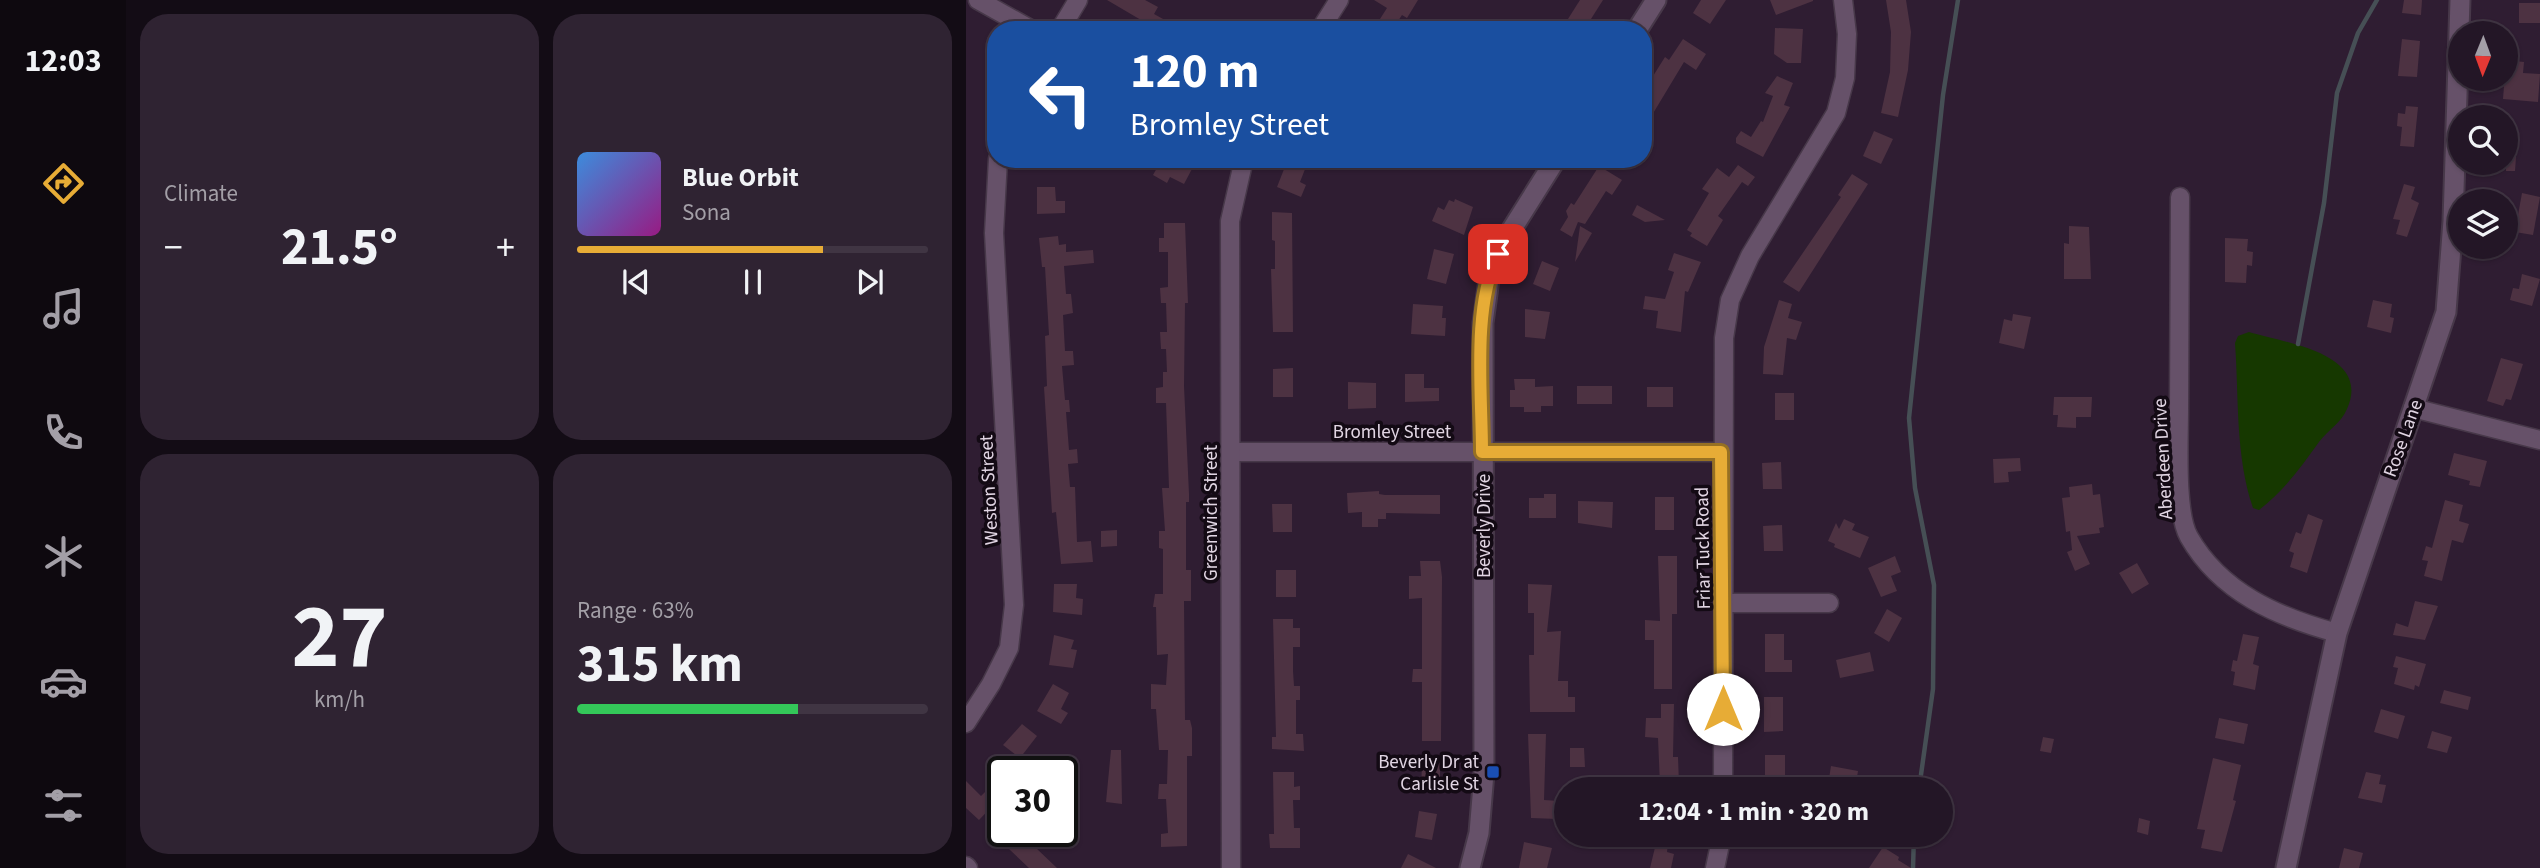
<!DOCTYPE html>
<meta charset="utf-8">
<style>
:root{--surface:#231626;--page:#2f2332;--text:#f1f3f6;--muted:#a39fa7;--line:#403543;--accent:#e7ac36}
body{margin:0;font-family:"Source Sans 3",sans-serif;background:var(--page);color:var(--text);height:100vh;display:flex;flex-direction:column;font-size:26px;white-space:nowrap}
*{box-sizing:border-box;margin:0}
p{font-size:23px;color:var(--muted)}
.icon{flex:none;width:38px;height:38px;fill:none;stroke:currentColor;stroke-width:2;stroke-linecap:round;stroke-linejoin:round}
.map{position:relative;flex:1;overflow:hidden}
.sheet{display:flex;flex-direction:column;gap:14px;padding:14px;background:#130c15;width:840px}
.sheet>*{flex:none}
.guide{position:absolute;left:21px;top:21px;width:665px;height:147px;border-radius:28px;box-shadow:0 2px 5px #0004,0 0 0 2px var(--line);background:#1a4fa0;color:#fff;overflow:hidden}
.needle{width:46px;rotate:181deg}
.controls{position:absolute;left:1482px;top:21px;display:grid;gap:14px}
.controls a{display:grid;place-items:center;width:70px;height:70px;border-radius:50%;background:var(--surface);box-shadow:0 2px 5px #0004,0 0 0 2px var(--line);font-size:35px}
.speed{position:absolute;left:21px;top:756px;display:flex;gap:14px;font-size:35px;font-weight:700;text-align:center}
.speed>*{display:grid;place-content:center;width:91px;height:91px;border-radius:50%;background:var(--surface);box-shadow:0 2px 5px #0004,0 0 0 2px var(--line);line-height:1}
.speed .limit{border:4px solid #111;border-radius:10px;background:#fff;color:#111}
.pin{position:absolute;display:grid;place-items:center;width:60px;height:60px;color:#fff;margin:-30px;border-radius:14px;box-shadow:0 4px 10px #0006}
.me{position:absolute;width:77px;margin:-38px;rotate:0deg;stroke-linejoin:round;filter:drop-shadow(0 0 5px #0008)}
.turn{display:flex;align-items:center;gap:24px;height:147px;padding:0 28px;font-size:32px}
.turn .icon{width:91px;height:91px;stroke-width:2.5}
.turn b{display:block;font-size:49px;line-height:60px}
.big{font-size:52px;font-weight:700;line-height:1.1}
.sheet .card{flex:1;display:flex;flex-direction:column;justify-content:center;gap:10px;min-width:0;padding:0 24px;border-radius:28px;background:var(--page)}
.sheet .dial{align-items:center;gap:0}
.dial b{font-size:91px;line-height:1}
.song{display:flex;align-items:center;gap:21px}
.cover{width:84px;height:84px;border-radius:10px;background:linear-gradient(135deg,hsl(210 70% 55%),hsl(310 70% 35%))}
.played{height:7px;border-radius:4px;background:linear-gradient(90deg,var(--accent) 70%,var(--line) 70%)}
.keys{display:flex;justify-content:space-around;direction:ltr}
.heat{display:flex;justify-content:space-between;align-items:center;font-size:38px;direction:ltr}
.charge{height:10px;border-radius:5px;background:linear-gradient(90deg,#34c759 63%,var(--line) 0)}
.sheet .tiles{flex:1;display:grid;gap:14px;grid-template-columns:repeat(2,1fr)}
.trip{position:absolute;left:588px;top:777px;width:399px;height:70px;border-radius:35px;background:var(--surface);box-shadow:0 2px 5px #0004,0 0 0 2px var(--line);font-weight:700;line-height:70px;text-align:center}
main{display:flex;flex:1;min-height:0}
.tabs{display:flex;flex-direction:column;width:126px;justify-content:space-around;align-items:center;background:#0e090f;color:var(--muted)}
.tabs .icon{width:49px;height:49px}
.tabs .on{color:var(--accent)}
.tabs b{font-size:32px;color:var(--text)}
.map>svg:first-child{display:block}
.green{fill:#163800}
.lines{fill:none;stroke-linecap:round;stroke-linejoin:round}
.stream{stroke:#464f55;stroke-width:4.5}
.building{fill:#4d3242}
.minor-casing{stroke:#473849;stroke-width:21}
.tertiary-casing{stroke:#473849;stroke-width:23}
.minor{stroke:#665169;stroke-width:18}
.tertiary{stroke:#665169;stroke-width:19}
.route-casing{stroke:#967023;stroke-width:18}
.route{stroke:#e7ac36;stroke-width:12}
.transit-dot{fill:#1a4fb4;stroke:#130a14;stroke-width:2.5}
.labels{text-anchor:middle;stroke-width:7;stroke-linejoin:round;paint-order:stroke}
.street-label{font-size:19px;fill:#e1d5e3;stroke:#130a14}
.poi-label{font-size:19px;fill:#e1d5e3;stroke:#130a14;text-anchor:end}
</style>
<main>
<nav class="tabs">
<b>12:03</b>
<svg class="icon on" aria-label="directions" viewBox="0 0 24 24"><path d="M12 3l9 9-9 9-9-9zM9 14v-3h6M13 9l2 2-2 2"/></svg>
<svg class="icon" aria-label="music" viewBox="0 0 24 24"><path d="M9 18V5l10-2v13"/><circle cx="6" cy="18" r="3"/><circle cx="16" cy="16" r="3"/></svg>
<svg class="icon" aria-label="phone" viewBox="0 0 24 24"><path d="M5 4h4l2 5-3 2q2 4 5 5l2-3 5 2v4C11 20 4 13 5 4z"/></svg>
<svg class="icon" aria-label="climate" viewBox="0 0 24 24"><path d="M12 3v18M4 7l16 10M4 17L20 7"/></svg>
<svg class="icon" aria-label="car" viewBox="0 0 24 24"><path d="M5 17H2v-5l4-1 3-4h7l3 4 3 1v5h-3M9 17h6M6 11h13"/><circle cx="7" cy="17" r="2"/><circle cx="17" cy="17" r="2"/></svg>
<svg class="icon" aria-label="filters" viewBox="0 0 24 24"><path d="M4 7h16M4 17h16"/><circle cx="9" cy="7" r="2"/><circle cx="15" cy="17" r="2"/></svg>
</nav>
<section class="sheet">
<div class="tiles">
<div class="card"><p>Climate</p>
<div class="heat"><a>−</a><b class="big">21.5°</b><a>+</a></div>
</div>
<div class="card">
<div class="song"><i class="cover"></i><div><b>Blue Orbit</b><p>Sona</p></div></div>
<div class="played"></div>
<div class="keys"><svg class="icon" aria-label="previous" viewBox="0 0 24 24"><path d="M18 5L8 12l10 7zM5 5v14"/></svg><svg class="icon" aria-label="pause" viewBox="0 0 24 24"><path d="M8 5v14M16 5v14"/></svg><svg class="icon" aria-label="next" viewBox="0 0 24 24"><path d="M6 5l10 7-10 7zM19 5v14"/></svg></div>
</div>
<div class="card dial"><b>27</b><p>km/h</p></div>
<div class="card"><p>Range · 63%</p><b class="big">315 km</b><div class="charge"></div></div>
</div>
</section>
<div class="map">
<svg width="1574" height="868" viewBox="0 0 1574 868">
<rect width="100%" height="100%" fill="#2f1d32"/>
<path class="green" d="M 1283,332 C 1319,343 1406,353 1381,409 C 1375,423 1362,430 1353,442 C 1335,467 1318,491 1293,510 L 1287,508 C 1269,455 1273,397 1269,343 L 1272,336 Z"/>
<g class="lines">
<g class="stream">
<polyline points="1332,344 1358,203 1371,93 1392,33 1411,0"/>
<polyline points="953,789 967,689 968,585 949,488 943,418 977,95 992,0"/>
<polyline points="947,868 948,835"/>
</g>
</g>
<g class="building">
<polygon points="141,0 179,0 192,7 188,14 217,30 192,30"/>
<polygon points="408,0 452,0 441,18 436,15 426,30 407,30 421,8"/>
<polygon points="614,0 637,0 618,30 595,30"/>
<polygon points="735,0 760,0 744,24 727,13"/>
<polygon points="804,0 847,0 847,1 810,15"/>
<polygon points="920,0 940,0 945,32 942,70 932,117 915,113 924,72 925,32"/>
<polygon points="1438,0 1456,0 1455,15 1436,13"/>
<rect x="1553" y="3" width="21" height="20"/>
<polygon points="809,28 837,29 835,63 821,63 808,54"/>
<polygon points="717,39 740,54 730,70 718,62 677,130 677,92 699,57 703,60"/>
<polygon points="1436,39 1454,41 1451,77 1432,76"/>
<polygon points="1540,60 1558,62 1557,73 1574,74 1572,102 1537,99"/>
<polygon points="811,76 827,83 818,105 824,107 797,157 770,143 770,138 775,131 785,137 795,121 797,122 807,96 799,93"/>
<polygon points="1440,106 1452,107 1448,147 1434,146 1436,127 1431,126 1432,113 1439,114"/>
<polygon points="1540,127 1552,128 1549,171 1540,171"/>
<polygon points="908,131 927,139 915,164 897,156"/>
<polygon points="196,159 213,159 227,167 218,184 204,177 201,183 187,175"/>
<polygon points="322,159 343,159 334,182 340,185 335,197 311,187"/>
<polygon points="772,165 789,177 782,186 776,182 752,216 757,220 741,246 724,236 726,233 721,230 743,193 736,189 751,168 763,177"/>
<polygon points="633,166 656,180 646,195 640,191 619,224 612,222 606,237 594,230 602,217 600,211 605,203 608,205"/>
<polygon points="886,174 902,184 833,292 817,282 875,197 872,195"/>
<polygon points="1438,184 1449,187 1445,199 1453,203 1441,237 1430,234 1434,220 1427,219"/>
<polygon points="71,187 89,187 90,201 99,201 99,213 71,214"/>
<polygon points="1556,193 1574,197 1567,235 1549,232"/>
<polygon points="489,199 507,207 498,235 466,221 472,207 478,210 483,200 488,202"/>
<polygon points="671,205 699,220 679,222 666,215"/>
<polygon points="306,212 326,213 327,332 307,332 305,269 309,269 309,241 306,240"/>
<polygon points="198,223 219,223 222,303 219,303 218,386 223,494 223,502 220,502 220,570 225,570 225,601 218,601 219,720 224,720 226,728 226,756 221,756 221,846 195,847 195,834 202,833 200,799 192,799 193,784 201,784 202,750 193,750 190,709 185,709 185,684 200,685 202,654 191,655 190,607 187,607 189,594 197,594 197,549 193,548 193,531 199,531 196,488 203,488 200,403 190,403 190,388 197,387 197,372 201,372 200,349 195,349 194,332 201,332 200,303 195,303 194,288 202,287 202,252 193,252 193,238 198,238"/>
<polygon points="614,226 626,233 609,262"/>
<polygon points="1103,226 1123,227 1125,279 1098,279 1098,243 1103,244"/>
<polygon points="92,236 93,245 100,244 100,252 127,250 128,263 98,266 100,294 105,294 107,313 97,315 99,351 107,351 108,365 96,366 99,400 103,400 104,412 100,412 103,450 111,449 112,463 102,464 104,487 109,487 111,542 125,541 127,562 95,564 90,512 86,513 78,387 81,386 79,336 83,335 79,267 76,267 73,238"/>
<polygon points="1259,238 1282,239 1281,251 1287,252 1286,266 1281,265 1280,283 1259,282"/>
<polygon points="468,249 488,254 480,284 461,279"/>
<polygon points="708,253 735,262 722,292 719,291 715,332 690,328 692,311 677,309 679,296 699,299 708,272 702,270"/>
<polygon points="576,261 593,268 584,291 567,284"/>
<polygon points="1556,274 1574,279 1566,306 1544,300 1547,288 1553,289"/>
<polygon points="813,300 826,304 822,318 836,322 830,340 821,338 817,375 797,374 798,347"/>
<polygon points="1407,300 1426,304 1424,317 1428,318 1425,333 1401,327"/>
<polygon points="447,304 477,306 476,318 480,318 479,336 445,334"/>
<polygon points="559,309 584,312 579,339 559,337"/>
<polygon points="1047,314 1065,317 1058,349 1033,343 1038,319 1046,321"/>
<polygon points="1535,358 1557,364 1545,400 1540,399 1537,406 1521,401"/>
<polygon points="327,368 327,397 307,397 307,369"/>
<polygon points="439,374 458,374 458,388 473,388 473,401 439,402"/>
<polygon points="548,379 569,379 569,387 587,386 587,406 575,406 575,412 558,412 558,407 544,407 544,390 549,390"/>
<polygon points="382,382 410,383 410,408 382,409"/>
<rect x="611" y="386" width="35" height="18"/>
<rect x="681" y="387" width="26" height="20"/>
<rect x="809" y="393" width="19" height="27"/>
<polygon points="1088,397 1126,397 1125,417 1110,417 1110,428 1091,427 1092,415 1087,415"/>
<polygon points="1488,453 1521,461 1514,487 1503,485 1504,481 1482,475"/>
<polygon points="1054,458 1055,471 1042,472 1043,482 1028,483 1027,459"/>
<polygon points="815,462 816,489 797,489 796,463"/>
<polygon points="1126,484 1127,495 1134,494 1138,527 1133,528 1134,533 1111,536 1124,564 1109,571 1101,552 1106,550 1104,531 1100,532 1096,498 1104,497 1103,487"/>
<polygon points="413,491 413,494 419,495 474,495 474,514 420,513 420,519 412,519 412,527 396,527 396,512 382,513 381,493"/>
<polygon points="578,494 590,494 590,518 563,518 563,498 578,498"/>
<rect x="689" y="497" width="19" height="33"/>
<polygon points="1479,500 1497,505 1493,521 1503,524 1497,543 1486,540 1476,581 1458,576 1462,561 1456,560 1460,546 1466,548"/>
<polygon points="612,501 647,502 646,528 612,523"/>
<polygon points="306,504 326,504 326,532 307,532"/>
<polygon points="1342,514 1357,520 1341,573 1324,567 1328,553 1323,551 1330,532 1335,534"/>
<polygon points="878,519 889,524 886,530 903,537 894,558 868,547 869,544 862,541 870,523 873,529"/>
<polygon points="816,525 817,551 798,551 797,526"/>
<polygon points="151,530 151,546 135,547 135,531"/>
<polygon points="692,556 711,556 711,614 706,614 706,689 688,689 688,640 679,640 679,620 694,621"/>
<polygon points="929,556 935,572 925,576 931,591 915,597 902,568"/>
<polygon points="454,561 474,561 476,577 475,741 456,741 456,682 446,682 447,669 456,669 456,598 443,599 443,576 455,576"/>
<polygon points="1171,563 1183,584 1166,594 1153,573"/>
<rect x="310" y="570" width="20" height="27"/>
<polygon points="88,584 111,584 110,598 117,599 116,615 87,612"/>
<polygon points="562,584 586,585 581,632 595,631 592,681 602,681 602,697 609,697 609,712 564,712 563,655 568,655 568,613 562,613"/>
<polygon points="1449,601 1472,606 1459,640 1427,635 1430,623 1442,627"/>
<polygon points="921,609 936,618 923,642 908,633"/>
<polygon points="307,619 327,619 327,628 334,628 334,647 327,647 327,671 328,686 334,686 334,700 330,700 330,734 337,734 338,751 306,749 306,737 310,737"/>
<polygon points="799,634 818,634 818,660 826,660 826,672 799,672"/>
<polygon points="1277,634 1293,637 1287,664 1293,666 1289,690 1267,685 1269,672 1265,671 1267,660 1271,661"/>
<polygon points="88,635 108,640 105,649 111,650 107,668 83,665"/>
<polygon points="904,652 908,671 874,678 870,660"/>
<polygon points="1430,656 1460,664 1453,687 1449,685 1448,690 1428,684 1432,668 1427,667"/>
<polygon points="87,684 103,693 95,709 102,713 95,724 71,711"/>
<polygon points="1478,690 1505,697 1502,710 1474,703"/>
<polygon points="798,697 817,697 817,731 798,732"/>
<polygon points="695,704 708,704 707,757 712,757 713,784 694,785 692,738 679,737 680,718 695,718"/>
<polygon points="1415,709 1439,716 1432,739 1408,732"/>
<polygon points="1253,718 1282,724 1278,744 1249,738"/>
<polygon points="56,724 71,736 54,758 37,745"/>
<polygon points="1466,731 1486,737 1481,753 1461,748"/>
<polygon points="562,734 580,734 578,800 593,801 592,819 565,818"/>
<polygon points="1077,737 1088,739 1085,753 1074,751"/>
<polygon points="604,748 618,748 619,767 604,767"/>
<polygon points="145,750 155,750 156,804 140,802"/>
<rect x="799" y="755" width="20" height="33"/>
<polygon points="1247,758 1275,765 1267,800 1270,801 1256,852 1235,848 1239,830 1231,829"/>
<polygon points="456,763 474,763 474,791 455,791"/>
<polygon points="865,766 892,771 889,789 862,785"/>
<polygon points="307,772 328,772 328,787 334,786 334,800 327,800 328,828 334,828 334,848 304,848 303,834 308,834"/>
<polygon points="1400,772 1415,775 1413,784 1420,785 1416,803 1392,798"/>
<polygon points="0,781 15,796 21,790 32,800 13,820 0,808"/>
<polygon points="453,811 471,814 466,840 449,837"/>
<polygon points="1173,818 1184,821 1182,835 1171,832"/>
<polygon points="56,835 60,838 63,835 74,844 70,848 91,868 63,868 43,849"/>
<polygon points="692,835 703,835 701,852 708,854 705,868 684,868"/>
<polygon points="558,842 586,848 581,868 553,868"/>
<polygon points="917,847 933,857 932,860 945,868 903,868"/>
<polygon points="1378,848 1397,853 1393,868 1373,868"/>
<polygon points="442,854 470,868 435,868"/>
</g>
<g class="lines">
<defs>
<g id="minor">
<polyline points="12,0 66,30"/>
<polyline points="94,30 112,0"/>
<polyline points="354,30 373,0"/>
<path d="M 1214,197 C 1214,268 1214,339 1213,410 C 1213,440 1209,513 1223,537 C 1255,593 1312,617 1371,633"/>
<polyline points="1447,408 1574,440"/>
<polyline points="265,452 755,452"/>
<polyline points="758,603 863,603"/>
<polyline points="0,723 25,684 43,648 48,605 28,233 32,159"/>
<polyline points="757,789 758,338 764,300 784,256 870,113 879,78 881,34 877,0"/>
<polyline points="837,835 863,837"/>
<polyline points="0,866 2,868"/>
<polyline points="265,868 264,221 278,159"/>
<polyline points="749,868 756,835"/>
</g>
<g id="tertiary">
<polyline points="671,30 690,0"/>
<polyline points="504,868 513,833 518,773 517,323 524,272 541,237 590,159"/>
<polyline points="1320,868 1371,633 1480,312 1487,221 1494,0"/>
</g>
</defs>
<use href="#minor" class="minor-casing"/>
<use href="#tertiary" class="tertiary-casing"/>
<use href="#minor" class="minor"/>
<use href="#tertiary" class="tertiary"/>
</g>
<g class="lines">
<defs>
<path id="route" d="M 532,254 C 506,308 516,392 516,452 L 755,452 L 757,709"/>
</defs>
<use href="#route" class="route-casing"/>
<use href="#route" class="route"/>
</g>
<rect class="transit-dot" x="520" y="765" width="14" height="14" rx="3.5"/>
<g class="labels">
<g class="street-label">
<text x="426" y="438">Bromley Street</text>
<text transform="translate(1436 438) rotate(-70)" y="7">Rose Lane</text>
<text transform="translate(1196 459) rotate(-93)" y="7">Aberdeen Drive</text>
<text transform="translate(22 490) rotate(-93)" y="7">Weston Street</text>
<text transform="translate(244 513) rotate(-90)" y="7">Greenwich Street</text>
<text transform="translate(517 526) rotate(-90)" y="7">Beverly Drive</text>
<text transform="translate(736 548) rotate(-91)" y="7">Friar Tuck Road</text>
</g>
<g class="poi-label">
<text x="513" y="768">Beverly Dr at<tspan x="513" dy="22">Carlisle St</tspan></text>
</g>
</g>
</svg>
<div class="controls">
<a><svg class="needle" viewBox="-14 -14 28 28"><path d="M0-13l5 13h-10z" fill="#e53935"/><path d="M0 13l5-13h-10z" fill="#a39fa7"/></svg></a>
<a><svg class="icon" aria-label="search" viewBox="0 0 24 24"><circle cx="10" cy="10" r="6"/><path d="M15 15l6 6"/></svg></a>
<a><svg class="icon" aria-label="layers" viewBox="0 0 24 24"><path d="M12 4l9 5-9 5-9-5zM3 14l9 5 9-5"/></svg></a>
</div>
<div class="speed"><div class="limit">30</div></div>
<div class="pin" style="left:532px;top:254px;background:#d93025"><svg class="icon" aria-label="arrive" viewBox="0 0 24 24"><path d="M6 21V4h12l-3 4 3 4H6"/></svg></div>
<svg class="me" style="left:757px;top:709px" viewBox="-20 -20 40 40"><circle r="19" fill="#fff"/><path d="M0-13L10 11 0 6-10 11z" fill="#e7ac36"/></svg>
<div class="trip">12:04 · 1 min · 320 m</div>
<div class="guide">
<div class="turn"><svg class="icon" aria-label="left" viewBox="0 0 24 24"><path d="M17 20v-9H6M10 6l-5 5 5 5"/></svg><div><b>120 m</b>Bromley Street</div></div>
</div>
</div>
</main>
